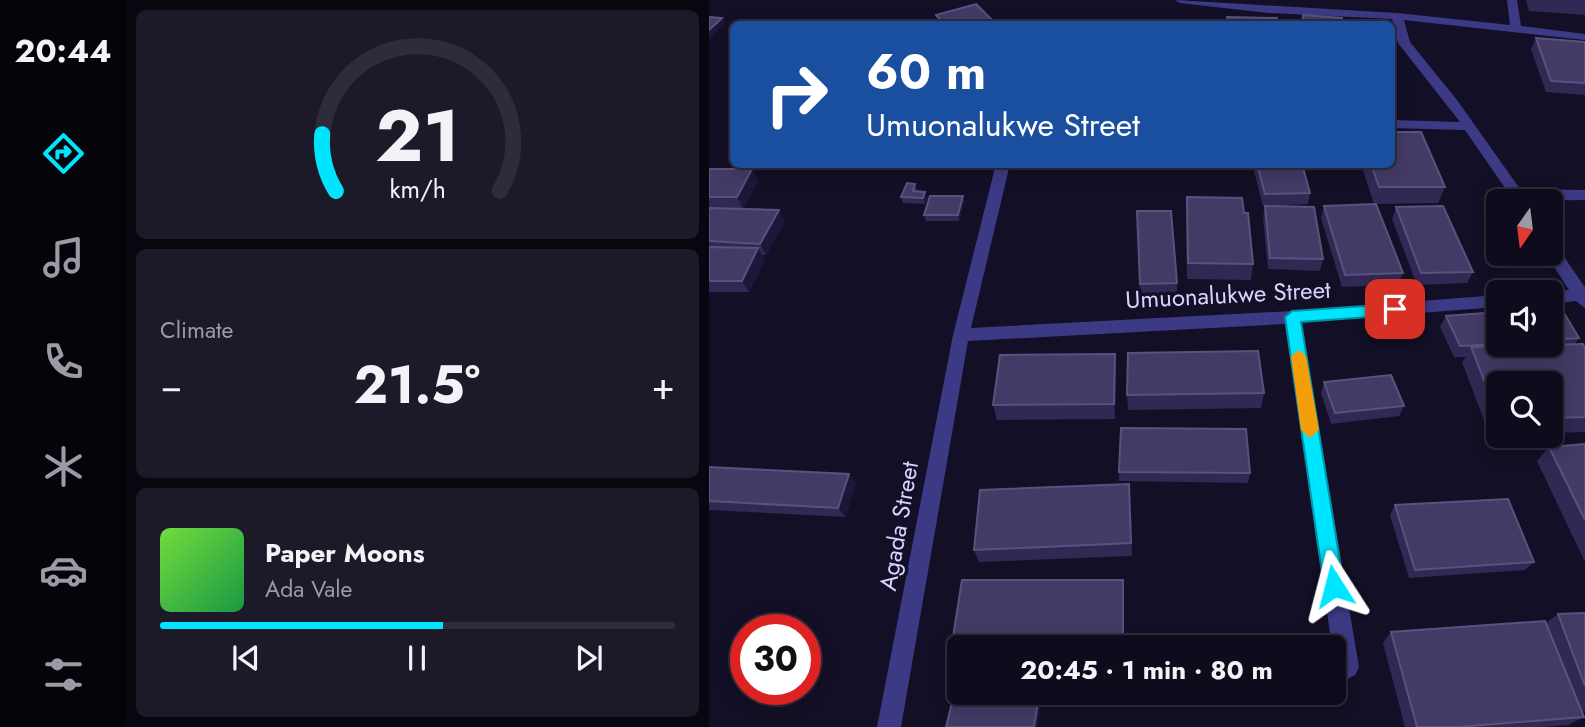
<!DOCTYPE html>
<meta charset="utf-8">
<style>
:root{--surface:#0e0b1c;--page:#1c1929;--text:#f1f3f6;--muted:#9b9ba3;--line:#2e2b3b;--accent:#00e5ff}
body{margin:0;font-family:Jost,sans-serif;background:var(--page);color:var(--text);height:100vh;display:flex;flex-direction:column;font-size:26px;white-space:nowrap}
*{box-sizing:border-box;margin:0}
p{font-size:23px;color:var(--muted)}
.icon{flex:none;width:38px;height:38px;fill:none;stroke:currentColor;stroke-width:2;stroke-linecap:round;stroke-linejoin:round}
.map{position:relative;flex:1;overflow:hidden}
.drawer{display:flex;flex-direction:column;gap:10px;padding:10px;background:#08060f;width:583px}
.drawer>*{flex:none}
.banner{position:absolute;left:21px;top:21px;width:665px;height:147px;border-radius:10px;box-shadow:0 4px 18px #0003,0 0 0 2px var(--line);background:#1a4fa0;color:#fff;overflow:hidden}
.needle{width:46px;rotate:194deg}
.buttons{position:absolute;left:777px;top:189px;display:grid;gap:14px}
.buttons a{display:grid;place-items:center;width:77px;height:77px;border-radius:10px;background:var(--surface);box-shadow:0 4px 18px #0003,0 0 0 2px var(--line);font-size:35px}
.speed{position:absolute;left:21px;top:614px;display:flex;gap:14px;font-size:35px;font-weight:700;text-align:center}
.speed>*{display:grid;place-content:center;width:91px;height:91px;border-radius:50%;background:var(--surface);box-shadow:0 4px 18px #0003,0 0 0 2px var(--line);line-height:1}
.speed .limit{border:10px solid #d22;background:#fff;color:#111}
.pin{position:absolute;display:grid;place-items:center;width:60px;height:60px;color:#fff;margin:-30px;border-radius:14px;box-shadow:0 4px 10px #0006}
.me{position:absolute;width:77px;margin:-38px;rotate:351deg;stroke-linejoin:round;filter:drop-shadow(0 0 5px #0008)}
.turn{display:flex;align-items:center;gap:24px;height:147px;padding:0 21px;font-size:32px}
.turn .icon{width:91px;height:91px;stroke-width:2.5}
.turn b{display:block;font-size:49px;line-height:60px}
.big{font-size:52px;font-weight:700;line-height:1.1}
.drawer .card{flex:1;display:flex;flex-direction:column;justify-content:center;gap:10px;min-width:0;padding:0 24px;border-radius:10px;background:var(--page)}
.drawer .dial{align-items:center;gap:0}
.dial svg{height:182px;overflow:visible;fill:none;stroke:var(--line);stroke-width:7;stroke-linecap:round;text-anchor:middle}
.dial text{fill:var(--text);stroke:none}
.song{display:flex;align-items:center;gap:21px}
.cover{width:84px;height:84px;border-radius:10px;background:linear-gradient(135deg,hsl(100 70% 55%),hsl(140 70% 35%))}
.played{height:7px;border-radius:4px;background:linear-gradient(90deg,var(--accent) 55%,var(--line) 55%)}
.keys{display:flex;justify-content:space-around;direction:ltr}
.heat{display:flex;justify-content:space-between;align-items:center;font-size:38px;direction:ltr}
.trip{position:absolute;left:238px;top:635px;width:399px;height:70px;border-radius:10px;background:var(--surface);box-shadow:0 4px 18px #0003,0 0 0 2px var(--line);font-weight:700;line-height:70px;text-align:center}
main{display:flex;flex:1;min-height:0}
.menu{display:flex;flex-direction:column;width:126px;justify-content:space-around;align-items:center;background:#06040b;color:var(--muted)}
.menu .icon{width:49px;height:49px}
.menu .selected{color:var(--accent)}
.menu b{font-size:32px;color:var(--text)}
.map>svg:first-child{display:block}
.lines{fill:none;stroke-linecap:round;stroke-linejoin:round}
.minor{fill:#3d3a85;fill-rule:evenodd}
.wall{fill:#312854}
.shaded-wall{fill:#1d163a}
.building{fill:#433a66;stroke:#5a527e;stroke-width:2}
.route{fill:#00e5ff;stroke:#0095a6;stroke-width:2}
.slow{fill:#f59e0b}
.labels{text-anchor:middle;stroke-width:7;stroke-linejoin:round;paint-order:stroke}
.street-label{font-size:24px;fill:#d9d4ff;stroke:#130f26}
</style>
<main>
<nav class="menu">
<b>20:44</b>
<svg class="icon selected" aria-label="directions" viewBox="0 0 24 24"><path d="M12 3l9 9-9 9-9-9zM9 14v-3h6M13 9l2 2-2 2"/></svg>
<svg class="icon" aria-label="music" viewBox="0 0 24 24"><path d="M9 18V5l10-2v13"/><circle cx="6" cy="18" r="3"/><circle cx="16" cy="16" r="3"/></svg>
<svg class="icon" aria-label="phone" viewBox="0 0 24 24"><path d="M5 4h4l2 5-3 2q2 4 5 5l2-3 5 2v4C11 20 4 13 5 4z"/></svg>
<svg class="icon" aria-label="climate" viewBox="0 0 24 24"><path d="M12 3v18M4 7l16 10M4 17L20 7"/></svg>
<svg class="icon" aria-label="car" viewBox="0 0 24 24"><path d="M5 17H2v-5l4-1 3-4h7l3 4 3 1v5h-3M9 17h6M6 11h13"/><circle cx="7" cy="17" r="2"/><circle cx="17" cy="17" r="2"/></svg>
<svg class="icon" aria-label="filters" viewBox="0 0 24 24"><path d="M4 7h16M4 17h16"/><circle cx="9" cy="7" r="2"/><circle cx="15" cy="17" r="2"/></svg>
</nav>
<section class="drawer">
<div class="card dial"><svg viewBox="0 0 100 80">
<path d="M14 69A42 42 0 1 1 86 69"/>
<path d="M14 69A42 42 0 0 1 8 44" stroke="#00e5ff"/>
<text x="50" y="56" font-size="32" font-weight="700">21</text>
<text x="50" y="72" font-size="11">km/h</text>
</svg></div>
<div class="card"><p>Climate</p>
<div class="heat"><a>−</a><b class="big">21.5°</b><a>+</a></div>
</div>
<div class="card">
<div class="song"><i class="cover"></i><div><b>Paper Moons</b><p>Ada Vale</p></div></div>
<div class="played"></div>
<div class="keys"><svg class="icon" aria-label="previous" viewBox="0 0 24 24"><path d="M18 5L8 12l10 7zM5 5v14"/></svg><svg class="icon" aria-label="pause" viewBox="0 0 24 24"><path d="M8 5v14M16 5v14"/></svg><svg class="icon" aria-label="next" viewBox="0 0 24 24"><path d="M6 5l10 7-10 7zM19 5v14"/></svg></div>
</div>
</section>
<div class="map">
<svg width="877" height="727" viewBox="0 0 877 727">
<rect width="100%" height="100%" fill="#130f26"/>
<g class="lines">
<g class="minor">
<polygon points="466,0 688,13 801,25 798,0 808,0 812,26 877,34 877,40 695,20 701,42 748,100 811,189 877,190 877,200 805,201 756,130 682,128 682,120 751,122 689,43 683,19 559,13 471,3"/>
<polygon points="287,164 301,164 262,328 583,311 789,295 789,307 592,322 650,667 646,675 638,679 630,675 626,667 576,324 259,341 192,727 168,727 244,335"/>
<polygon points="842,244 847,245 877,289 877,309 867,301 842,304 841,292 860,290 837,254 842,254"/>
</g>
</g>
<g class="wall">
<polygon points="817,0 876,0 876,15 820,11"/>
<polygon points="227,15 287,24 229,24"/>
<polygon points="827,38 876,42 876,95 837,92 822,49"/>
<polygon points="221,164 258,164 256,169 221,167"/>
<polygon points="544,164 593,164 601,193 599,204 554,206 544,167"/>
<polygon points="652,164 682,164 736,187 729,203 665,204"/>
<polygon points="0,169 49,181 34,209 70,210 76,222 57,255 53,255 56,260 40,292 0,292"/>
<polygon points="206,184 208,191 218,198 216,204 194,203 192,197"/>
<polygon points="478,197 535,213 544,264 542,280 478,279 477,213"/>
<polygon points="256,202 250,221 217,221 215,215"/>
<polygon points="556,206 614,259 611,271 559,269 554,218"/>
<polygon points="615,206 694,273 689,285 633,287 612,218"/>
<polygon points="687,207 764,272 758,283 708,285 683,219"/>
<polygon points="428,212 468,283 468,294 431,295"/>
<polygon points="842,309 870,338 865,345 876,349 876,432 842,433 842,383 789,383 789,434 780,434 753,362 757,357 745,357 731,327 737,316 789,312 789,345 842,345"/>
<polygon points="406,354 407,369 406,419 288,420 284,405"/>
<polygon points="615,382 695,406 690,416 622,424 612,393"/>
<polygon points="555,393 552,408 419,410 418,395"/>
<polygon points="876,444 876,562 828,461 840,447"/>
<polygon points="0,467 140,474 147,484 136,517 0,510"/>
<polygon points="410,472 541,473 539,483 410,481"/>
<polygon points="420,484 423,556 270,562 265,550"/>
<polygon points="686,505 825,562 816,570 700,578 681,515"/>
<polygon points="414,580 415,592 250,648 250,660 242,650"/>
<polygon points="876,613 876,711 873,711 875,717 859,725 835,727 696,727 674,643 682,632 837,623 849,614"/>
</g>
<g class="shaded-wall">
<polygon points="13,18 16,23 0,39 0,30"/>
<polygon points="43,169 49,181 34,209 28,197"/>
<polygon points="216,192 218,198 216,204 214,198"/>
<polygon points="254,196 256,202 250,221 249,215"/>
<polygon points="70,210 76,222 57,255 51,244"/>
<polygon points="49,248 56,260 40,292 33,281"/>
<polygon points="406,354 407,369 406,419 405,404"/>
<polygon points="140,474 147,484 136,517 129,508"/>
<polygon points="414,580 415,648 414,648"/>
<polygon points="330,697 332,703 329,727 325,727"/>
</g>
<g class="building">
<polygon points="267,4 287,24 235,24 227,15"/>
<polygon points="594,15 633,18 633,24 594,24"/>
<polygon points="0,17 13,18 0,30"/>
<polygon points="518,17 568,18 569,24 519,24"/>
<polygon points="369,22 370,24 352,24"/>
<polygon points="827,38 876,42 876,83 842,81"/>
<polygon points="682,132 712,132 736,187 670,187 662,164 682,164"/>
<polygon points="548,164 593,164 601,193 556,194"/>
<polygon points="0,169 43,169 28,197 0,197"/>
<polygon points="198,183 206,184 204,191 216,192 214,198 192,197"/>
<polygon points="221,196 254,196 249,215 215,215"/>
<polygon points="478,197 533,198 535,213 539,213 544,264 479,263"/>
<polygon points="667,204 694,273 636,275 615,206"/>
<polygon points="556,206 605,207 614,259 561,258"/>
<polygon points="734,206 764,272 712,273 687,207"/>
<polygon points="0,208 70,210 51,244 0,241"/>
<polygon points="428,211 462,211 468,283 431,284"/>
<polygon points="0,247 49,248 33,281 0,281"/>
<polygon points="852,308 870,338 842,340 842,309"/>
<polygon points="789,312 789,344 751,346 737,316"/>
<polygon points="874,344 876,349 876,417 842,418 842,383 789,383 789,416 762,347"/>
<polygon points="549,351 555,393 418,395 419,353"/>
<polygon points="406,354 405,404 284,405 291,355"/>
<polygon points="682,375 695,406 626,413 615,382"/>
<polygon points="412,428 537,429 541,473 410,472"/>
<polygon points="876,444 876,520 840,447"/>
<polygon points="0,467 140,474 129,508 0,501"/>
<polygon points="420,484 422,543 265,550 271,490"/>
<polygon points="799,499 825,562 706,570 686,505"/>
<polygon points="253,580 414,580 414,648 250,648 250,650 242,650"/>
<polygon points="876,613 876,686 849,614"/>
<polygon points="836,621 875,717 749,727 708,727 682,632"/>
<polygon points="246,690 250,691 250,693 279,693 330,697 325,727 237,727"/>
</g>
<polygon class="route" points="686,304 694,309 686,315 592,322 635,586 632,593 625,596 618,593 615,586 576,317 583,311"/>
<polygon class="slow" points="590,350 597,356 610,430 601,438 592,430 582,356"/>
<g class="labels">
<g class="street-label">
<text transform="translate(519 295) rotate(-3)" y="8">Umuonalukwe Street</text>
<text transform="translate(190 526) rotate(-80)" y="8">Agada Street</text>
</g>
</g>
</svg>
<div class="buttons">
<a><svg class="needle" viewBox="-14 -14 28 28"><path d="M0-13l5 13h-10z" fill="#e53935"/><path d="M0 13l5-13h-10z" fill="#9b9ba3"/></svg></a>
<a><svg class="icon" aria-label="sound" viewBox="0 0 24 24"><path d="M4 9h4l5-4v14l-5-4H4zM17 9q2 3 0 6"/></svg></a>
<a><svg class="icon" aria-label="search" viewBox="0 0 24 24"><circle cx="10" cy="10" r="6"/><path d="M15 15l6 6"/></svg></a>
</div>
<div class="speed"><div class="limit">30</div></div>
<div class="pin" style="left:686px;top:309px;background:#d93025"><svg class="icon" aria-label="arrive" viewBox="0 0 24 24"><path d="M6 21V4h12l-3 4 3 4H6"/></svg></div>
<svg class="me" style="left:625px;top:586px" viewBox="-20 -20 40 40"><path d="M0-17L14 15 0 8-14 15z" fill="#00e5ff" stroke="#fff" stroke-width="4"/></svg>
<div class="trip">20:45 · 1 min · 80 m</div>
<div class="banner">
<div class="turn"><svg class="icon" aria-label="right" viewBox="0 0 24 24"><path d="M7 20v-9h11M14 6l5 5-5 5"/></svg><div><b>60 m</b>Umuonalukwe Street</div></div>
</div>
</div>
</main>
